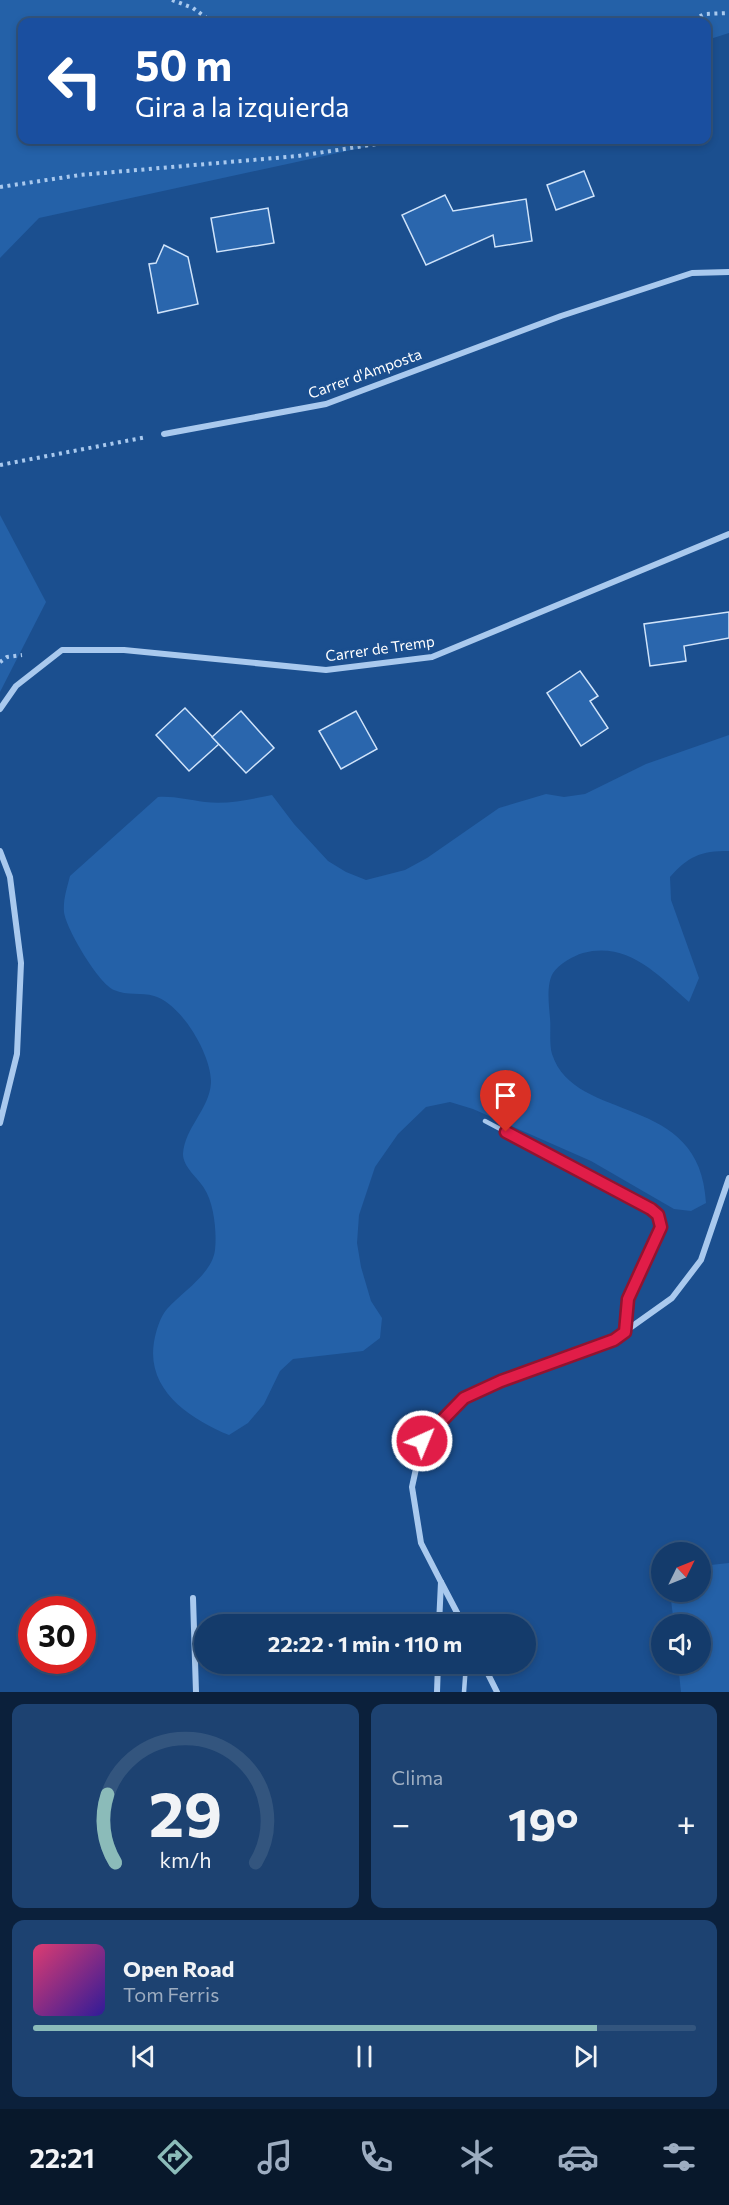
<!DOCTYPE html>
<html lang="es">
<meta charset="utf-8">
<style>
:root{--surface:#143b6b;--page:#1d4271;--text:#f1f3f6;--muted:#9dadc1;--line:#33557e;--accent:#8bbbb9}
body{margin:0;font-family:Commissioner,sans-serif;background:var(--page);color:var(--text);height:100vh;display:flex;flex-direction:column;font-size:22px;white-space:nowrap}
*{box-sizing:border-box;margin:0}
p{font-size:20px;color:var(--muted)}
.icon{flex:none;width:33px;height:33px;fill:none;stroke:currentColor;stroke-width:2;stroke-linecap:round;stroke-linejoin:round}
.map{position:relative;height:1692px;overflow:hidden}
.panel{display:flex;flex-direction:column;gap:12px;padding:12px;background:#0b203b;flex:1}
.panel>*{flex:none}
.top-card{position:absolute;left:18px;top:18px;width:693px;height:126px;border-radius:12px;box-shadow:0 3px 9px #0003,0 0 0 2px var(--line);background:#1a4fa0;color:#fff;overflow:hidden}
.needle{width:39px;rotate:47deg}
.fabs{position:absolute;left:651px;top:1542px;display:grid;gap:12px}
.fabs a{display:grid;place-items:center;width:60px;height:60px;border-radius:50%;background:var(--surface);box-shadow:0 3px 9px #0003,0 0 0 2px var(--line);font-size:30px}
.speed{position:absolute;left:18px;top:1596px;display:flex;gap:12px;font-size:30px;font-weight:700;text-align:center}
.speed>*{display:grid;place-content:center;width:78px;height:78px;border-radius:50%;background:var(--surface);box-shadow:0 3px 9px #0003,0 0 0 2px var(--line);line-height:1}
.speed .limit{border:9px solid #d22;background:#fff;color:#111}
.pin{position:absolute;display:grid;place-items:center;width:51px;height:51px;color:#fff;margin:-62px -26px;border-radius:50% 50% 50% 0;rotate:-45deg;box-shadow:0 0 6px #0007}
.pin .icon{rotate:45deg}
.me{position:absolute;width:66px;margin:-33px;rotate:44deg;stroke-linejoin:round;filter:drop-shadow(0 0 4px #0008)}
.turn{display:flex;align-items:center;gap:21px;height:126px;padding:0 18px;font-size:27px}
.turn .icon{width:78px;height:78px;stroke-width:2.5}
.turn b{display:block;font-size:42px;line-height:51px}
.big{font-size:45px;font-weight:700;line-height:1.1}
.panel .card{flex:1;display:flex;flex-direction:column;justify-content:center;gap:9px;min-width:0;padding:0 21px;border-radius:12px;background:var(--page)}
.panel .dial{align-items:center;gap:0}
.dial svg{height:156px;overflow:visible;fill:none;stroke:var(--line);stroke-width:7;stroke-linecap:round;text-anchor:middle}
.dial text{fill:var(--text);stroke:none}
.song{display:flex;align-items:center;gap:18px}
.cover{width:72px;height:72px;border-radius:9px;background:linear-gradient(135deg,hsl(340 70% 55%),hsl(250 70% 35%))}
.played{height:6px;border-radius:3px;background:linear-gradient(90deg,var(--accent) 85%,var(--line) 85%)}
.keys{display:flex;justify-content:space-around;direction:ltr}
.heat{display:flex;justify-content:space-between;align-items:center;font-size:33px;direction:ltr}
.panel .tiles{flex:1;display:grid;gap:12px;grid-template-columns:1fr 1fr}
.card:last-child{grid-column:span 2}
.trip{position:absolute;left:194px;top:1614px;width:342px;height:60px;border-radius:30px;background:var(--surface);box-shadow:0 3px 9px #0003,0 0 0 2px var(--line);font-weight:700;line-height:60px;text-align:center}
.menu{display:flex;height:96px;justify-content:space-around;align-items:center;background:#08182b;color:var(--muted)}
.menu .icon{width:42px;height:42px}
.menu .current{color:var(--accent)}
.menu b{font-size:27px;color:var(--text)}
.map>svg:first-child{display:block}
.green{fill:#2461a8}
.building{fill:#2a66ad;stroke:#cfe3fa;stroke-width:1.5}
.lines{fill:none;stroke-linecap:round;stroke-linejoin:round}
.path{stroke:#a9c9ee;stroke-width:4;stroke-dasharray:3 4.5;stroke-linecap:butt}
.service{stroke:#a9c9ee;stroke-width:4.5}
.minor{stroke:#a9c9ee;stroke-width:6}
.route-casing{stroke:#92132f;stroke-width:15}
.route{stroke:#e11d48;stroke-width:10}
.labels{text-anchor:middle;stroke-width:6;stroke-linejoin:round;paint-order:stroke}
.street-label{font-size:15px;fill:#fff;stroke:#1b4f8f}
</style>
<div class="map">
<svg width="729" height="1692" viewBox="0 0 729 1692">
<rect width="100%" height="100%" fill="#1b4f8f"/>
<g class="green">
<polygon points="0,0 729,0 729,33 707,40 706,22 22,22 22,140 398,140 39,218 0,258"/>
<polygon points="0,515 46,602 0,692"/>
<path d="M 729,735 L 729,851 C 700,851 689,856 670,877 L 671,900 L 699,978 L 689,1002 C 658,975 628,941 583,953 C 573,956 559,964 553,973 C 546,985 549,1005 550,1018 C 551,1029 549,1044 552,1054 C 575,1125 701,1091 706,1203 L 691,1211 L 674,1209 L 591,1161 L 473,1109 L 450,1102 L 426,1107 L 398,1134 L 375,1167 L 359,1215 L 357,1243 L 361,1267 L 371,1301 L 382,1318 L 380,1338 L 363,1351 L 293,1359 L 280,1371 L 264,1404 L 248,1423 L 229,1435 C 190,1419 146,1390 154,1342 C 156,1331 160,1317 167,1309 C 182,1292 212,1274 215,1250 C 217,1232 214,1203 204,1188 C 198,1178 183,1167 183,1154 C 185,1127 209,1110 211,1083 C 212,1056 182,1004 154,996 C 142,992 127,996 114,990 C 99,984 66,929 64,912 C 63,900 67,888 70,876 L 158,797 C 175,796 188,800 205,802 C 227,805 251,799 272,795 L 294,824 L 328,861 L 346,872 L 366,880 L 405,870 L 427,858 L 499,808 L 546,794 L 564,797 L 585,794 L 646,764 Z"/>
<polygon points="729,1563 729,1692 681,1692 678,1664 700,1664 700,1624 674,1624 670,1592 700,1592 701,1566"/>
</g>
<g class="building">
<polygon points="584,171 594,196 556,210 547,185"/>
<polygon points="445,195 453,211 526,199 532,241 495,247 493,235 426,265 402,215"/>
<polygon points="268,208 274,243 217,252 211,218"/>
<polygon points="164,245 188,257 198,304 158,313 149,264 156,263"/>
<polygon points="729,612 729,638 684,646 686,661 650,666 644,624"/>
<polygon points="580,671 598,696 590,701 608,728 581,746 547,693"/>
<polygon points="185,708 219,744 189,771 156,735"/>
<polygon points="241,711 274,748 246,773 212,737"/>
<polygon points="356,711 377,749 341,769 319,731"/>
</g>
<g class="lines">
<g class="path">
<polyline points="172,0 193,8 212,22"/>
<polyline points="686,22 705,14 729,13"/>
<polyline points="0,187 80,175 298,156 403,140"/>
<polyline points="0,465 147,437"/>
<polyline points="0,662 7,657 22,655"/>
</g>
<g class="service">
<polyline points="485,1121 652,1209 658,1215 661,1227 628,1299 625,1331"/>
<polyline points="464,1692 466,1664"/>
</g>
<g class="minor">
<polyline points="164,434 326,404 561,316 692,273 729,272"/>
<polyline points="0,709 16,686 62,650 124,650 326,670 432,657 729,534"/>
<polyline points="0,851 10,877 21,963 17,1054 0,1123"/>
<polyline points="441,1582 463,1624"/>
<polyline points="193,1598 196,1692"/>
<polyline points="439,1624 441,1582 421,1543 412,1487 422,1441 464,1398 501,1381 613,1340 672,1298 701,1260 729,1178"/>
<polyline points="483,1664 497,1692"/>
<polyline points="437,1692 438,1664"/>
</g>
</g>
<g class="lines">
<defs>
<polyline id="route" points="422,1441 464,1398 501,1381 614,1340 625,1332 628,1299 661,1227 658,1215 651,1209 506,1132"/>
</defs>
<use href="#route" class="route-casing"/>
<use href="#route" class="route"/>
</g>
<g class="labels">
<g class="street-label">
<text transform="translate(365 374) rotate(-20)" y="5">Carrer d'Amposta</text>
<text transform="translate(380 649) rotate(-8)" y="5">Carrer de Tremp</text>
</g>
</g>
</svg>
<div class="fabs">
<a><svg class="needle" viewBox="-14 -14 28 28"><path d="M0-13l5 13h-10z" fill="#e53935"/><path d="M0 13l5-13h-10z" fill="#9dadc1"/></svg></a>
<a><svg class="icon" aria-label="sound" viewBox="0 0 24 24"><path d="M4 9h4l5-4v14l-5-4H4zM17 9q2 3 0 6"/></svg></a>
</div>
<div class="speed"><div class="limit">30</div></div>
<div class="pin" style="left:506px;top:1132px;background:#d93025"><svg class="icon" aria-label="arrive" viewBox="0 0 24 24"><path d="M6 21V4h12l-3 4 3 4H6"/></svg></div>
<svg class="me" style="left:422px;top:1441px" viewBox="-20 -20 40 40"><circle r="17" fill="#e11d48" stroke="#fff" stroke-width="3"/><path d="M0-11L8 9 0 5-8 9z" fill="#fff"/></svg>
<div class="trip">22:22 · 1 min · 110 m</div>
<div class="top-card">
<div class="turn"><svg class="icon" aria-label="left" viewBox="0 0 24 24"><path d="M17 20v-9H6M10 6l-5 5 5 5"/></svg><div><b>50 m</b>Gira a la izquierda</div></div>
</div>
</div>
<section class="panel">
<div class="tiles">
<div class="card dial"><svg viewBox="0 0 100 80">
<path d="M14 69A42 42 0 1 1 86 69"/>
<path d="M14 69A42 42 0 0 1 10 34" stroke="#8bbbb9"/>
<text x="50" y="56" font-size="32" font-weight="700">29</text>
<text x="50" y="72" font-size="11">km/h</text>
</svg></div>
<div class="card"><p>Clima</p>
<div class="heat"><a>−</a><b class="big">19°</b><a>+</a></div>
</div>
<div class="card">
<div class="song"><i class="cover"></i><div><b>Open Road</b><p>Tom Ferris</p></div></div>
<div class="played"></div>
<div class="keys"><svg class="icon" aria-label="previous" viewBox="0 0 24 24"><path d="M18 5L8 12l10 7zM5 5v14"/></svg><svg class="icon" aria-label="pause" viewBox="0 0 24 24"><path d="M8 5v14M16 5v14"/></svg><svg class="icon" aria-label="next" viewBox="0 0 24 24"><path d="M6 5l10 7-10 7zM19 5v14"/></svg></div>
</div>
</div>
</section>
<nav class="menu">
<b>22:21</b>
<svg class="icon current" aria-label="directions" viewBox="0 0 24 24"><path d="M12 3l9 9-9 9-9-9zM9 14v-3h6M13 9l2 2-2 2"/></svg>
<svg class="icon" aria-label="music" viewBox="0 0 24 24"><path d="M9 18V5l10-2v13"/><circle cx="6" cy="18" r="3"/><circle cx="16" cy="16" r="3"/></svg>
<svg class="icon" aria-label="phone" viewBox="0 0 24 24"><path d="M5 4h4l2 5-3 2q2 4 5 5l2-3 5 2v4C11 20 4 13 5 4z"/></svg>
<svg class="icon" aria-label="climate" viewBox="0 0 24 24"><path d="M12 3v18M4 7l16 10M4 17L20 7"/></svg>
<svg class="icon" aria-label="car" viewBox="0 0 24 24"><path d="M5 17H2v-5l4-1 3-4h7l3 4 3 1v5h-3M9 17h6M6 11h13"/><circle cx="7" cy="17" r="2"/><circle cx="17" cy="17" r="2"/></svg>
<svg class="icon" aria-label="filters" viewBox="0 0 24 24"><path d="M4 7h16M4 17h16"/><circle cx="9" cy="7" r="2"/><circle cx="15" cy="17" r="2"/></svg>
</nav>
